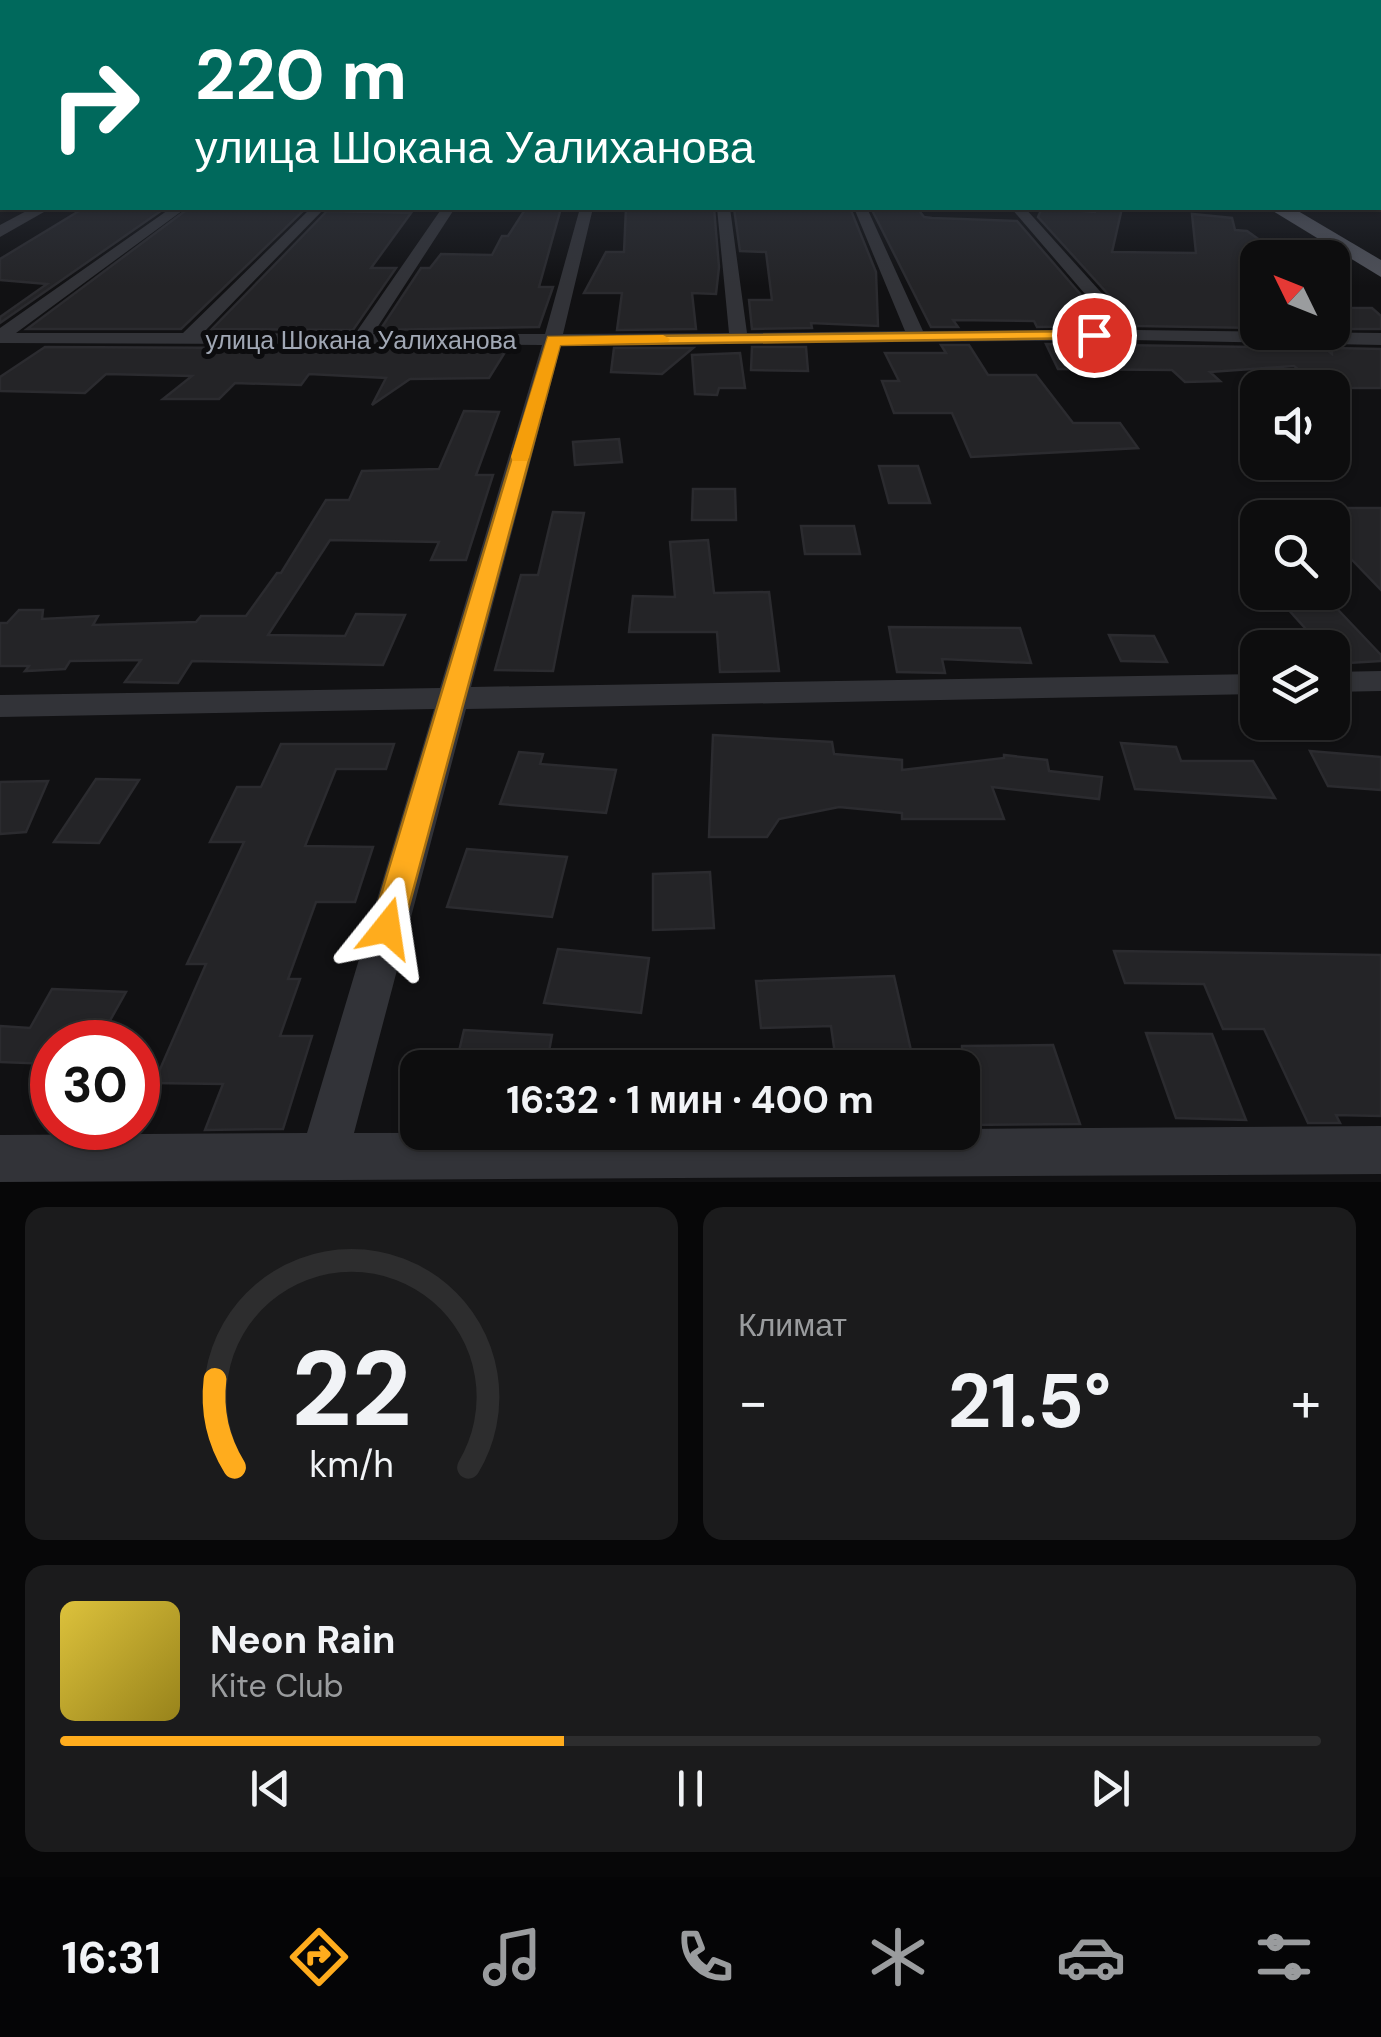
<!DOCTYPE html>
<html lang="ru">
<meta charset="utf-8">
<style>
:root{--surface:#0d0d0e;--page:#1b1b1c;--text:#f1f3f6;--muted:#9a9c9e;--line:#2d2d2e;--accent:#ffac1d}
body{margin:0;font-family:"DM Sans",sans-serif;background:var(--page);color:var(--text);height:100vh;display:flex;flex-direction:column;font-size:38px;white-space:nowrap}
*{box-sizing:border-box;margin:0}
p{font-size:32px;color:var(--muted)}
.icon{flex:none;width:55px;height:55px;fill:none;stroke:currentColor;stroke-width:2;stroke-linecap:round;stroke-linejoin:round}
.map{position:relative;height:1182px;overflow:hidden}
.side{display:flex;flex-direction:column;gap:25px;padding:25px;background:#070708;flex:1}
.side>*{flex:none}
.banner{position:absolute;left:0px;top:0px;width:1382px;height:210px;box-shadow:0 2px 8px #0004,0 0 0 2px var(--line);background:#00695c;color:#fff;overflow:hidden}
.needle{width:65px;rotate:313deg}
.buttons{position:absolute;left:1240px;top:240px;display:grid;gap:20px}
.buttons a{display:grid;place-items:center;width:110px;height:110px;border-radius:20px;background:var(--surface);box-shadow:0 2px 8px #0004,0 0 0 2px var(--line);font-size:50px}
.speed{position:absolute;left:30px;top:1020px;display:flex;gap:20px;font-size:50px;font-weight:700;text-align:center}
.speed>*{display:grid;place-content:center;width:130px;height:130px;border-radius:50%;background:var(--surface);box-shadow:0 2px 8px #0004,0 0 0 2px var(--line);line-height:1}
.speed .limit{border:15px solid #d22;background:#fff;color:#111}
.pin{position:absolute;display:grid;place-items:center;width:85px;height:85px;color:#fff;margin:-42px;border:5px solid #fff;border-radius:50%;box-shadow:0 2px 10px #0007}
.me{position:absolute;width:110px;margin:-55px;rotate:15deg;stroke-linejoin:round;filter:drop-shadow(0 0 8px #0008)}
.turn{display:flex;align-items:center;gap:35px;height:210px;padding:0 30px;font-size:45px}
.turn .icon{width:130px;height:130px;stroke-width:2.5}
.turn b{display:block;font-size:70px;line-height:85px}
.big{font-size:75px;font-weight:700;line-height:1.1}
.side .widget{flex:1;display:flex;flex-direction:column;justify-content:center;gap:15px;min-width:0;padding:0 35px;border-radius:20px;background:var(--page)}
.side .dial{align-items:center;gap:0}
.dial svg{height:260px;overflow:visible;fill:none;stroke:var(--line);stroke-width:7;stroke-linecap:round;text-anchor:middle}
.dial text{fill:var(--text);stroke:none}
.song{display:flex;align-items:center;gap:30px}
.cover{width:120px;height:120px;border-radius:15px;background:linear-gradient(135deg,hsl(50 70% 55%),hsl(50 70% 35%))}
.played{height:10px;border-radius:5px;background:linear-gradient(90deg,var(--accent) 40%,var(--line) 40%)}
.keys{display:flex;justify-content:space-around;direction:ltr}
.heat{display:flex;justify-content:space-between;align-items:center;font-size:55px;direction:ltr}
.side .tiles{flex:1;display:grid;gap:25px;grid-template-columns:1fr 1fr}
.widget:last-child{grid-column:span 2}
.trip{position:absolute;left:400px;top:1050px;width:580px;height:100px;border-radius:20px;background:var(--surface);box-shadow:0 2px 8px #0004,0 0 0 2px var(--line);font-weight:700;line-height:100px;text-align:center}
.tab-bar{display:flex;height:160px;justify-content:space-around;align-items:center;background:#050506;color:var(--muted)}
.tab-bar .icon{width:70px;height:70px}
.tab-bar .selected{color:var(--accent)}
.tab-bar b{font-size:45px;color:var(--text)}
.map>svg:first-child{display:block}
.building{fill:#242427;stroke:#2b2b2f;stroke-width:2.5}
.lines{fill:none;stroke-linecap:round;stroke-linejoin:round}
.minor{fill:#323338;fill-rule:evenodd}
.tertiary{fill:#323338;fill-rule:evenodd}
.primary{fill:#4e5058;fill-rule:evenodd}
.route{fill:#ffac1d;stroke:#a67013;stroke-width:2.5}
.slow{fill:#f59e0b}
.labels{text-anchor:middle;stroke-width:10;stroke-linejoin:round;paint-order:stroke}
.far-street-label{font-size:25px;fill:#a1a8b5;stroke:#0c0c0e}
</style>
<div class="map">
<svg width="1381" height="1182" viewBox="0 0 1381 1182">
<rect width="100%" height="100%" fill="#111113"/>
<g class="building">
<polygon points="84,208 165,208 0,323 0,317 47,284 0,280 0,259"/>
<polygon points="189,208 303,211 181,329 27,329"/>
<polygon points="526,208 561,208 539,287 553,287 539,327 380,330 421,268 430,268 441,254 492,255 502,236 508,236"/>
<polygon points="626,208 714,208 719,267 716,294 692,293 696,329 617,330 622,293 584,293 606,252 624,252"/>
<polygon points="734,208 850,208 876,272 878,326 811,323 812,328 752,329 749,300 772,300 766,252 740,251"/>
<polygon points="871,208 917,208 924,217 932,218 1017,221 1108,326 1037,327 1034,321 953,320 958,327 931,327"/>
<polygon points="1042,208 1095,212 1097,208 1122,208 1112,252 1196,253 1192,214 1232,218 1235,230 1247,231 1282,256 1258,256 1258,328 1137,326 1038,217"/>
<polygon points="327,211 411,213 371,268 396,268 353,330 212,329"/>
<polygon points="1332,308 1372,308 1381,316 1381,329 1332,329"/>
<polygon points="1046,344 1325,348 1332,354 1332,348 1381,349 1381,388 1332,388 1316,373 1303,373 1294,366 1210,372 1220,381 1185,382 1172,370 1058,369"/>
<polygon points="941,345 969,345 988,375 1036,375 1073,423 1120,423 1138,448 971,457 952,413 894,413 882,381 899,381 885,353 946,353"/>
<polygon points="45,347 507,349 489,378 410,379 372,405 386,378 309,374 301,385 235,383 219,399 163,399 192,376 106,374 85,393 0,391 0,377"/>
<polygon points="752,347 806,347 808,371 751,370"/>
<polygon points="614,348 693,348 662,374 611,372"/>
<polygon points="740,353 745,388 719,388 717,395 695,394 692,355"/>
<polygon points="464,411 499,412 476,475 493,475 466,560 431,560 439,542 330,540 268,635 345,636 356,614 405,615 383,665 192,661 178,683 125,682 141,660 70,661 65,669 25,671 29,666 0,666 0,623 7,623 19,610 43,610 42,619 98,616 93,625 196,622 201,616 246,616 277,573 281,573 326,500 349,500 362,471 439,469"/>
<polygon points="619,439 622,462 575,465 573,442"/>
<polygon points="879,466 918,466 930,503 889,503"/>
<polygon points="693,489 735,489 736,520 692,520"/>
<polygon points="1332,508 1381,508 1381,590 1332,539"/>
<polygon points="553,512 584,513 553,671 495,670 521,575 538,575"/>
<polygon points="801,526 854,526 860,554 805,554"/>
<polygon points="708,540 714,593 769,592 779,671 720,672 717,632 629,632 633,596 675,597 670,542"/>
<polygon points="1324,595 1381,655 1381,661 1332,664 1332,648 1323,648 1278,598"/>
<polygon points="889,627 1020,628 1031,663 942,659 945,673 897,672"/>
<polygon points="1109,635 1154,636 1167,662 1121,661"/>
<polygon points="713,735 832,742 834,754 902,760 902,770 1004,758 1004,755 1047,760 1049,771 1102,777 1099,799 992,787 1004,819 902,819 902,813 839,807 779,819 767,837 709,837"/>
<polygon points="1121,743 1176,747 1181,761 1253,761 1275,798 1135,789"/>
<polygon points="281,744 394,744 386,769 336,769 305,846 373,847 355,902 316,902 288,979 300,979 280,1036 312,1036 283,1129 205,1130 223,1084 154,1083 206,964 187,964 244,842 210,842 237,787 261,787"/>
<polygon points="1310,751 1381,757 1381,790 1328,786"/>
<polygon points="519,752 543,754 540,764 616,770 606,813 500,804"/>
<polygon points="96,779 139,780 99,843 54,842"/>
<polygon points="48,781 26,832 0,834 0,782"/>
<polygon points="467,849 567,857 552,917 447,907"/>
<polygon points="710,872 714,928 653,930 653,874"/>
<polygon points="558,949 649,958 641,1013 544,1003"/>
<polygon points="1114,951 1381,955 1381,1116 1336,1115 1340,1123 1308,1123 1264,1029 1223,1029 1204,984 1125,983"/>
<polygon points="894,976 915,1068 837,1068 831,1026 761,1028 756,981"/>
<polygon points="52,989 126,992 98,1042 52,1042 52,1064 0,1062 0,1026 30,1028"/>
<polygon points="464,1030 552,1035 546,1068 455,1068"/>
<polygon points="1146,1033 1212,1034 1246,1120 1176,1118"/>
<polygon points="1053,1045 1080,1124 962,1125 962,1046"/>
</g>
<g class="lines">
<g class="minor">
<rect x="0" y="133" width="2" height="6"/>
<rect x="1380" y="163" width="1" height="8"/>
<polygon points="171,208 186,208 16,333 183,333 311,208 325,208 203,333 355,334 442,208 455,208 373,334 545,334 580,208 593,208 563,334 729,333 717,208 730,208 747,333 905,331 854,208 867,208 923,331 1116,330 1011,208 1025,208 1135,330 1381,333 1381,345 1130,340 561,345 471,687 1258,674 1258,694 466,709 354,1133 962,1132 962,1129 1381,1126 1381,1174 0,1182 0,1135 307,1133 434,709 0,717 0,695 440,688 542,345 0,343 0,328"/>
<polygon points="1381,671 1381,691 1332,692 1332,672"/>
</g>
<polygon class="tertiary" points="32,208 51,208 0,237 0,225"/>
<polygon class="primary" points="1268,208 1293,208 1381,260 1381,277"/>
</g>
<linearGradient id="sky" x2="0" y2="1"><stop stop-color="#09090a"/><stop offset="0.42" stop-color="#323844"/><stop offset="1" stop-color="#323844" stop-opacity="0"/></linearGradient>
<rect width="1381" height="286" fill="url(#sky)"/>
<polygon class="route" points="1094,331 1099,332 1099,338 560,345 403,928 399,938 387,942 375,938 371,928 548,337"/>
<polygon class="slow" points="663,335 670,339 668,342 560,345 529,457 527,461 513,461 511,457 548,337"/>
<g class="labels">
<g class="far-street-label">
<text x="361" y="349">улица Шокана Уалиханова</text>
</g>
</g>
</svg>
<div class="buttons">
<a><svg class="needle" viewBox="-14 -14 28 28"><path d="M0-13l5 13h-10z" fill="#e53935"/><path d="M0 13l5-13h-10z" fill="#9a9c9e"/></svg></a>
<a><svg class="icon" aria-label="sound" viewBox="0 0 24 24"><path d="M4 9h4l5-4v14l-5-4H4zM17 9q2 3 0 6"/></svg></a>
<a><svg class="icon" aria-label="search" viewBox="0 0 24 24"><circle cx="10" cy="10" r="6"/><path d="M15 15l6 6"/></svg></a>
<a><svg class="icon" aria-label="layers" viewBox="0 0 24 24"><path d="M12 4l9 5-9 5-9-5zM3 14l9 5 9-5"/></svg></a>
</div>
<div class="speed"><div class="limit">30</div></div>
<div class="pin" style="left:1094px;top:335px;background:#d93025"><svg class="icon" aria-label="arrive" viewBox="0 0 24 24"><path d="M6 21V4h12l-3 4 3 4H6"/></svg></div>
<svg class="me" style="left:387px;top:928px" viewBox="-20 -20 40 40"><path d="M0-17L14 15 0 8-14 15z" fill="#ffac1d" stroke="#fff" stroke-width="4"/></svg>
<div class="trip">16:32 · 1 мин · 400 m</div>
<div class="banner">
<div class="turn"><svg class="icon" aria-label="right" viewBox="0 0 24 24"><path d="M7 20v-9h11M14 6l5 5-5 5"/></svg><div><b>220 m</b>улица Шокана Уалиханова</div></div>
</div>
</div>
<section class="side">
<div class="tiles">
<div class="widget dial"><svg viewBox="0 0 100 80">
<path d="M14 69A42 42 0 1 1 86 69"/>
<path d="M14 69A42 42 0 0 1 8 42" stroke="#ffac1d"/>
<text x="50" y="56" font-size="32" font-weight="700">22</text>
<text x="50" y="72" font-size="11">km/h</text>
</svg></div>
<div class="widget"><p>Климат</p>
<div class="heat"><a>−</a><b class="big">21.5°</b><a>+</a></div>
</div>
<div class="widget">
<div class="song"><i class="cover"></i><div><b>Neon Rain</b><p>Kite Club</p></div></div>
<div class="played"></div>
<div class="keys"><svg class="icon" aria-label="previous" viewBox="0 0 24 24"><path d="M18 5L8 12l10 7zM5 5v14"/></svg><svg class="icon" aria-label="pause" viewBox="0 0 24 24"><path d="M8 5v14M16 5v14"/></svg><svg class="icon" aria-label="next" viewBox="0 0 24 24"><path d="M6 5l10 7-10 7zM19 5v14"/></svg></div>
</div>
</div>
</section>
<nav class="tab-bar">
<b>16:31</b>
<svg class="icon selected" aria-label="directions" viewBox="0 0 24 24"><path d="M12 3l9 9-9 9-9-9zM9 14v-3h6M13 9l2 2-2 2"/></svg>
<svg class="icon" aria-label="music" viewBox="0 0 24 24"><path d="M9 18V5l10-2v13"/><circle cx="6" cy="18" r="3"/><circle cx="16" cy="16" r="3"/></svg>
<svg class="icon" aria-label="phone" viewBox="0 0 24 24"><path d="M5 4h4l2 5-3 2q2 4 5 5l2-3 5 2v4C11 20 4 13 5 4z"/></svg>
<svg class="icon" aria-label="climate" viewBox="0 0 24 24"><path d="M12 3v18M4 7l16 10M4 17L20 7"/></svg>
<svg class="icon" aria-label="car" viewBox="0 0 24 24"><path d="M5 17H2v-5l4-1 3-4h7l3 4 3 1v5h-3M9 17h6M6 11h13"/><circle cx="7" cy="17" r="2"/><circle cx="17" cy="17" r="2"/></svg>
<svg class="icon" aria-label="filters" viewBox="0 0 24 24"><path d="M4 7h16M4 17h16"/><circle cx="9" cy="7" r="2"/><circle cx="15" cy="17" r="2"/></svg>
</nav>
